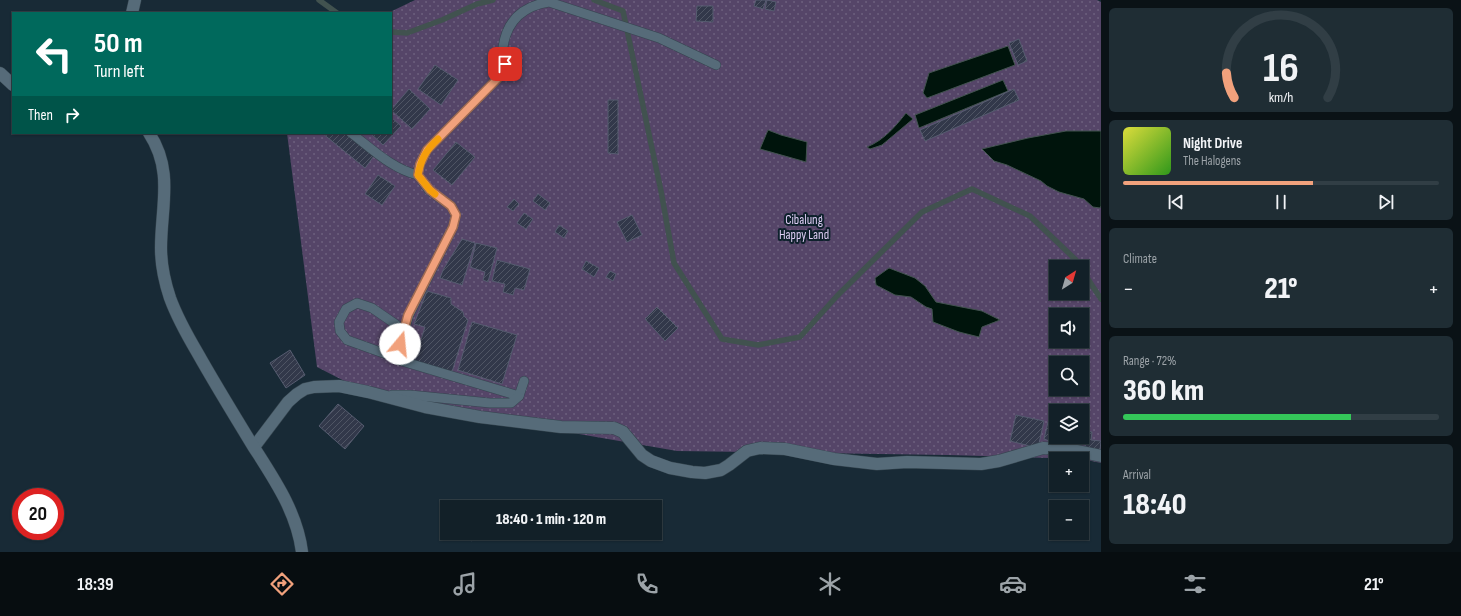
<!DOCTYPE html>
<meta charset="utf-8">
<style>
:root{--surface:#122028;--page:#1f2d34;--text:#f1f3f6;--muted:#9ca3a8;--line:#313e45;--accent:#f1a17c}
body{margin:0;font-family:"Sofia Sans Condensed",sans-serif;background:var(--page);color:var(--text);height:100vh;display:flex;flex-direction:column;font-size:15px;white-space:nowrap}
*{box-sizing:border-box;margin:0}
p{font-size:13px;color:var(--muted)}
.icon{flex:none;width:22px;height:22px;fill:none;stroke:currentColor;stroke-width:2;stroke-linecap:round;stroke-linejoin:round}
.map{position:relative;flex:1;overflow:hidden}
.panel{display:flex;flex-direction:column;gap:8px;padding:8px;background:#0a1216;width:360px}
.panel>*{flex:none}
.top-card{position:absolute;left:12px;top:12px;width:380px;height:122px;border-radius:0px;box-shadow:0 1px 3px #0004,0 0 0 1px var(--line);background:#00695c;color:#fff;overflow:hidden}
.needle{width:26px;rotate:37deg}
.controls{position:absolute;left:1049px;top:260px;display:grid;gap:8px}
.controls a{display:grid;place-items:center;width:40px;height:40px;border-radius:0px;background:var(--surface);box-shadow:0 1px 3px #0004,0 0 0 1px var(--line);font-size:20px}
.speed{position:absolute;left:12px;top:488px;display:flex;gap:8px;font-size:20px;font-weight:700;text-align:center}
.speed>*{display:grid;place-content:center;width:52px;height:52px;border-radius:50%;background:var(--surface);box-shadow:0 1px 3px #0004,0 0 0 1px var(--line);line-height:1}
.speed .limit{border:6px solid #d22;background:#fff;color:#111}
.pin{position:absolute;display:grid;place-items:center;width:34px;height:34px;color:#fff;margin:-17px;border-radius:8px;box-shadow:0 2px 6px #0006}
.me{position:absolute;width:44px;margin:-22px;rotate:17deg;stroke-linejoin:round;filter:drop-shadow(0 0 3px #0008)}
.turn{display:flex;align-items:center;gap:14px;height:84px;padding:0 16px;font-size:18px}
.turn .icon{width:52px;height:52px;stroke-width:2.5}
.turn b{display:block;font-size:28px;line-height:34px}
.then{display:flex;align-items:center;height:38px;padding:0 16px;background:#0003;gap:8px;font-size:15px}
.big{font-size:30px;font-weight:800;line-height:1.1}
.panel .widget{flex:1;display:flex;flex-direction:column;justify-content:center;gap:6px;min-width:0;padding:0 14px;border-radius:6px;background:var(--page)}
.panel .dial{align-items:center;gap:0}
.dial svg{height:104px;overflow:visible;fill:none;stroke:var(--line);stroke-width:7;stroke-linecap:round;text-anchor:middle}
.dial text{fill:var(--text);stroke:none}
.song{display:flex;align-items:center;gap:12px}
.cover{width:48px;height:48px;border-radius:6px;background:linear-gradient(135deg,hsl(60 70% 55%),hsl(110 70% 35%))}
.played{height:4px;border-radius:2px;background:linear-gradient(90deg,var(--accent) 60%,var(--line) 60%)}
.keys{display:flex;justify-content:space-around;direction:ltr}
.heat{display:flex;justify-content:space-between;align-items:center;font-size:22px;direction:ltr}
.charge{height:6px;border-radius:3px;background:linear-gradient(90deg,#34c759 72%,var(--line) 0)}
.trip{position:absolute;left:440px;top:500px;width:222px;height:40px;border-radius:0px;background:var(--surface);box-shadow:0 1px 3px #0004,0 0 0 1px var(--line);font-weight:800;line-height:40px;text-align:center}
.menu{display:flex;height:64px;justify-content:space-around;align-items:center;background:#070d10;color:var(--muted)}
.menu .icon{width:28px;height:28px}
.menu .active{color:var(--accent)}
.menu b{font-size:18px;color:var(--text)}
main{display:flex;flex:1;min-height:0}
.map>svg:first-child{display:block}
.park{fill:url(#park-dots);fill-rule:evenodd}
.water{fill:#00140c;stroke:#41524f}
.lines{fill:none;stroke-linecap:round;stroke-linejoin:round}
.stream{stroke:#41524f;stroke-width:5.5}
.building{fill:url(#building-hatch);stroke:#565c70}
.service-casing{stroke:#35454f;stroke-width:10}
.minor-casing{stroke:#35454f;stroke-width:13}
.tertiary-casing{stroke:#35454f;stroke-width:13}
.service{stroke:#566b79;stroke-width:9}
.minor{stroke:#566b79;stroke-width:12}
.tertiary{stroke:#566b79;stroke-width:12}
.route-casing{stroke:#9d6951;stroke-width:10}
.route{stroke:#f1a17c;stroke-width:7}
.slow{stroke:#f59e0b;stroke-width:7}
.labels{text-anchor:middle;stroke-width:4;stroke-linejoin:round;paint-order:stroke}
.park-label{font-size:13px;fill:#dfcef5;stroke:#0e212c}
</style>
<main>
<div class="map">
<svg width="1101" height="552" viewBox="0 0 1101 552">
<defs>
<pattern id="park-dots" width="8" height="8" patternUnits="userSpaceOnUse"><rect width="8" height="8" fill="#554568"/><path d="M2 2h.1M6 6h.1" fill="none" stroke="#6d607e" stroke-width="1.8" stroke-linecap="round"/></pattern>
<pattern id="building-hatch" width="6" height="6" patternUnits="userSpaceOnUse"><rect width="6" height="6" fill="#32384a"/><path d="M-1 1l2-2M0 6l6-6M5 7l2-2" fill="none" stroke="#4f5564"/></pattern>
</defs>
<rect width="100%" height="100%" fill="#182a36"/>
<path class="park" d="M 415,0 L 1097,0 L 1101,2 L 1101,463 L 1082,459 L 948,455 L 677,451 L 527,425 L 358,388 L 317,367 L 287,133 L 391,133 L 391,13 L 388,13 ZM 1056,267 L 1082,267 L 1082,293 L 1056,293 ZM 1056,315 L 1082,315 L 1082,341 L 1056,341 ZM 1056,363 L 1082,363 L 1082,389 L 1056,389 ZM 1056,411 L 1082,411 L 1082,437 L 1056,437 Z"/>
<g class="water">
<polygon points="1008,46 1015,65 927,98 923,93 929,73"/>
<polygon points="1003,80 1008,91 919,128 915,115"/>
<path d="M 906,113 L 913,119 L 882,145 L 870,149 L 867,147 C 884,140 895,127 906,113 Z"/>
<polygon points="768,130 781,135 807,142 806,162 760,149"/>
<polygon points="1066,131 1101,131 1101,206 1100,208 1093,207 1084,199 1059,192 1047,186 1041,181 1007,165 994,161 982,149 1028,138"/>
<polygon points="889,268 915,278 925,286 936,302 982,311 1000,320 982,327 979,337 959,332 933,322 932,309 926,307 911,297 895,295 876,285 875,278"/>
</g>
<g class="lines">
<g class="stream">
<polyline points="319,0 337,13"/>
<polyline points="594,0 623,11 661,191 674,263 722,339 758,345 800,337 837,296 922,212 972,189 1030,216 1076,260 1080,267"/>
<polyline points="391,32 407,33 442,20 477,4 493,0"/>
<polyline points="1082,270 1101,299"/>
</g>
</g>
<g class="building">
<polygon points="756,0 766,0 763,9 754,6"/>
<polygon points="767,0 776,2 774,11 765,9"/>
<polygon points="697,6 713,6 713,22 696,21"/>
<polygon points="1019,39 1027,61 1018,65 1009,43"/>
<polygon points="435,65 458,80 441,105 418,89"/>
<polygon points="409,89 430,109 412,129 391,110"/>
<polygon points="1014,89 1019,100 925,141 920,130"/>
<polygon points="608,100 618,100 618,154 608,153"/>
<polygon points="391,117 401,126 383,145 370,133 391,133"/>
<polygon points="322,133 346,133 374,156 365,168"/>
<polygon points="456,142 475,157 452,185 433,170"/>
<polygon points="378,175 395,186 382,205 365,194"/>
<polygon points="538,194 550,203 545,210 533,201"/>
<polygon points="514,199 519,204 513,211 507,207"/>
<polygon points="524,213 533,219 526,229 517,223"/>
<polygon points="632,215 642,235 627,242 617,222"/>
<polygon points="559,225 568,231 564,238 555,232"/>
<polygon points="462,239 475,243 462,285 440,278 443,270"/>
<polygon points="476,243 497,248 488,282 483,280 485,272 470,267"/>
<polygon points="497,260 530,269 524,290 515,288 513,295 503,292 505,284 492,281"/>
<polygon points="586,261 599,268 594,277 582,269"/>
<polygon points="610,271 616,274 613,281 606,277"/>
<polygon points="427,291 451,298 451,304 463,312 464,316 468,320 452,372 414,362 425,327 414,324"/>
<polygon points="657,307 678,328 665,341 645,319"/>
<polygon points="472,322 517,335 502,384 458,370"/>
<polygon points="290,350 305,375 286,388 270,363"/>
<polygon points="338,404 364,426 345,449 319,426"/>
<polygon points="1016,415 1044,421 1038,448 1010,441"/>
<polygon points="1048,422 1056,424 1052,442 1044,439"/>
<polygon points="1082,429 1084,429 1080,447 1065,444 1066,437 1082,437"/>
<polygon points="1087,431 1092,432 1091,440 1101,441 1100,450 1085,448"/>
<polygon points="460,533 477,533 472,541"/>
</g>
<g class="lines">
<defs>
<g id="service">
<path d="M 351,133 C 371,148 392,169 418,175"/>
<polyline points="404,330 372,308 357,303 346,309 339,322 340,331 347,340 386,354 395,359 519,396"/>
<path d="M 395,359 L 409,315 L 453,227 L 456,215 L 451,206 L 429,190 L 418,175 L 420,164 L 427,150 L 502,74 C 503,71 505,66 505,62 C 505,57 503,52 503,47 C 507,20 523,6 549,2 L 659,38 L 716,65"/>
<polyline points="392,395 410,395 490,403 511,403 519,396 524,381"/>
</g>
<g id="minor">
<polyline points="132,13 135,0"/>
<polyline points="254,447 288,402 297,394 305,389 314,387 339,386 368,392 425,407 480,417 561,427 614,428 623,432 642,455 651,461 670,468 692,472 705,473 721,470 729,465 747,451 760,448 785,449 834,459 877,464 907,462 981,464 999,461 1043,448 1068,449 1101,456"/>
</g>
<g id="tertiary">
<polyline points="0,73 13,85"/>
<path d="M 149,133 C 174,171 161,206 161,248 C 161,263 165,283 170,298 C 177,317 187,335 197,352 C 215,384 234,415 253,446 C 274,479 297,512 302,552"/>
</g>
</defs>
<use href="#service" class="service-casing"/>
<use href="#minor" class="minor-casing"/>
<use href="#tertiary" class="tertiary-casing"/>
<use href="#service" class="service"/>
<use href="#minor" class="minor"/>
<use href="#tertiary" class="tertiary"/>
</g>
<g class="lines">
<defs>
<polyline id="route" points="400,344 408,315 453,227 456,215 451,206 430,190 418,175 420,164 427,150 502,74 505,64"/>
</defs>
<use href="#route" class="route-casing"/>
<use href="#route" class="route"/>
<path class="slow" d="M 435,194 L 430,190 L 418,175 C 421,159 426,150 438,139"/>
</g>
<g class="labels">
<g class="park-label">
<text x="804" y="224">Cibalung<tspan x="804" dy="15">Happy Land</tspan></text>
</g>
</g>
</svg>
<div class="controls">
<a><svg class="needle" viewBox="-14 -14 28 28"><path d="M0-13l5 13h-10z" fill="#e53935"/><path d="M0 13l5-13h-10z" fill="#9ca3a8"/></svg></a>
<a><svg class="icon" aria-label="sound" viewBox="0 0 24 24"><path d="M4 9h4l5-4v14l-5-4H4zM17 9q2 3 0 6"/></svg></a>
<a><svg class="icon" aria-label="search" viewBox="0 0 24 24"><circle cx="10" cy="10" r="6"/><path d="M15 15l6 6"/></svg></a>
<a><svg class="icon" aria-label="layers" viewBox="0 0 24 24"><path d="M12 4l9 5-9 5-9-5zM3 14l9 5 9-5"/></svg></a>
<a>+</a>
<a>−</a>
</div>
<div class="speed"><div class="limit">20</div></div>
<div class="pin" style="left:505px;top:64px;background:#d93025"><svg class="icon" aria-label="arrive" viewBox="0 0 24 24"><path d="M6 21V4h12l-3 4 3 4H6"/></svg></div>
<svg class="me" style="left:400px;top:344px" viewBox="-20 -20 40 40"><circle r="19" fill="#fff"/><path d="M0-13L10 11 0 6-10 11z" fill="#f1a17c"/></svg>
<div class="trip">18:40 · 1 min · 120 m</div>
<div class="top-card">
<div class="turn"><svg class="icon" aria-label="left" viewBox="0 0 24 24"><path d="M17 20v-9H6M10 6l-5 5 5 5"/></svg><div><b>50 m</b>Turn left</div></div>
<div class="then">Then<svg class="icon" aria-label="right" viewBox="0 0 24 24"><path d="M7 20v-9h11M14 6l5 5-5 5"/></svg></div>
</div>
</div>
<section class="panel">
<div class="widget dial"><svg viewBox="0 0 100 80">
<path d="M14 69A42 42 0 1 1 86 69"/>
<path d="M14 69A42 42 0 0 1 8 50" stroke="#f1a17c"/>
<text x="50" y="56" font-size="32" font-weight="700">16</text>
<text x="50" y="72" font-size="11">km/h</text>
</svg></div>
<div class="widget">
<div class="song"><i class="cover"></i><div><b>Night Drive</b><p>The Halogens</p></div></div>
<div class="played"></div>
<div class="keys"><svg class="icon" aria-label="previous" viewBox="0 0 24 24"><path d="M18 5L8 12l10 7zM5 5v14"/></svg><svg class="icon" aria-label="pause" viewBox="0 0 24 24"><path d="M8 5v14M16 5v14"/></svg><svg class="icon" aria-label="next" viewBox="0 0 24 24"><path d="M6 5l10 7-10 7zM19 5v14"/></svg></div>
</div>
<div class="widget"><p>Climate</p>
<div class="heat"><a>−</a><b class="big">21°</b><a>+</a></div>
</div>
<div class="widget"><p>Range · 72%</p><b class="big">360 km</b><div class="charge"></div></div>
<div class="widget"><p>Arrival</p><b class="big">18:40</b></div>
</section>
</main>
<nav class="menu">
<b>18:39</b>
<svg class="icon active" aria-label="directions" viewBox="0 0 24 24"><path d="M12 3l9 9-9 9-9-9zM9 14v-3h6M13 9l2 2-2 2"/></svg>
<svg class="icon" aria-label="music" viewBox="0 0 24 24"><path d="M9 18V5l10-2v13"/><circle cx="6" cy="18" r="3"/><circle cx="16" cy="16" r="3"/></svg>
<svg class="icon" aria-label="phone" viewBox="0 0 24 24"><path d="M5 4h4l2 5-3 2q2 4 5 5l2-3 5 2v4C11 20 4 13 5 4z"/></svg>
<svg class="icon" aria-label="climate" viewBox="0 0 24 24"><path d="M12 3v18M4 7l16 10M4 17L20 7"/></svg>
<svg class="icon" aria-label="car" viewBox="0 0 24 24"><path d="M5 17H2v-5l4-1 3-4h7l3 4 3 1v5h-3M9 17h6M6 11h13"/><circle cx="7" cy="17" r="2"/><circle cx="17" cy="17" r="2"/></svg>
<svg class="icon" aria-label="filters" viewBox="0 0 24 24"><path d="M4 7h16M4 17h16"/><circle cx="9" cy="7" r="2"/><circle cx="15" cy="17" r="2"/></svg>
<b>21°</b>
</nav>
